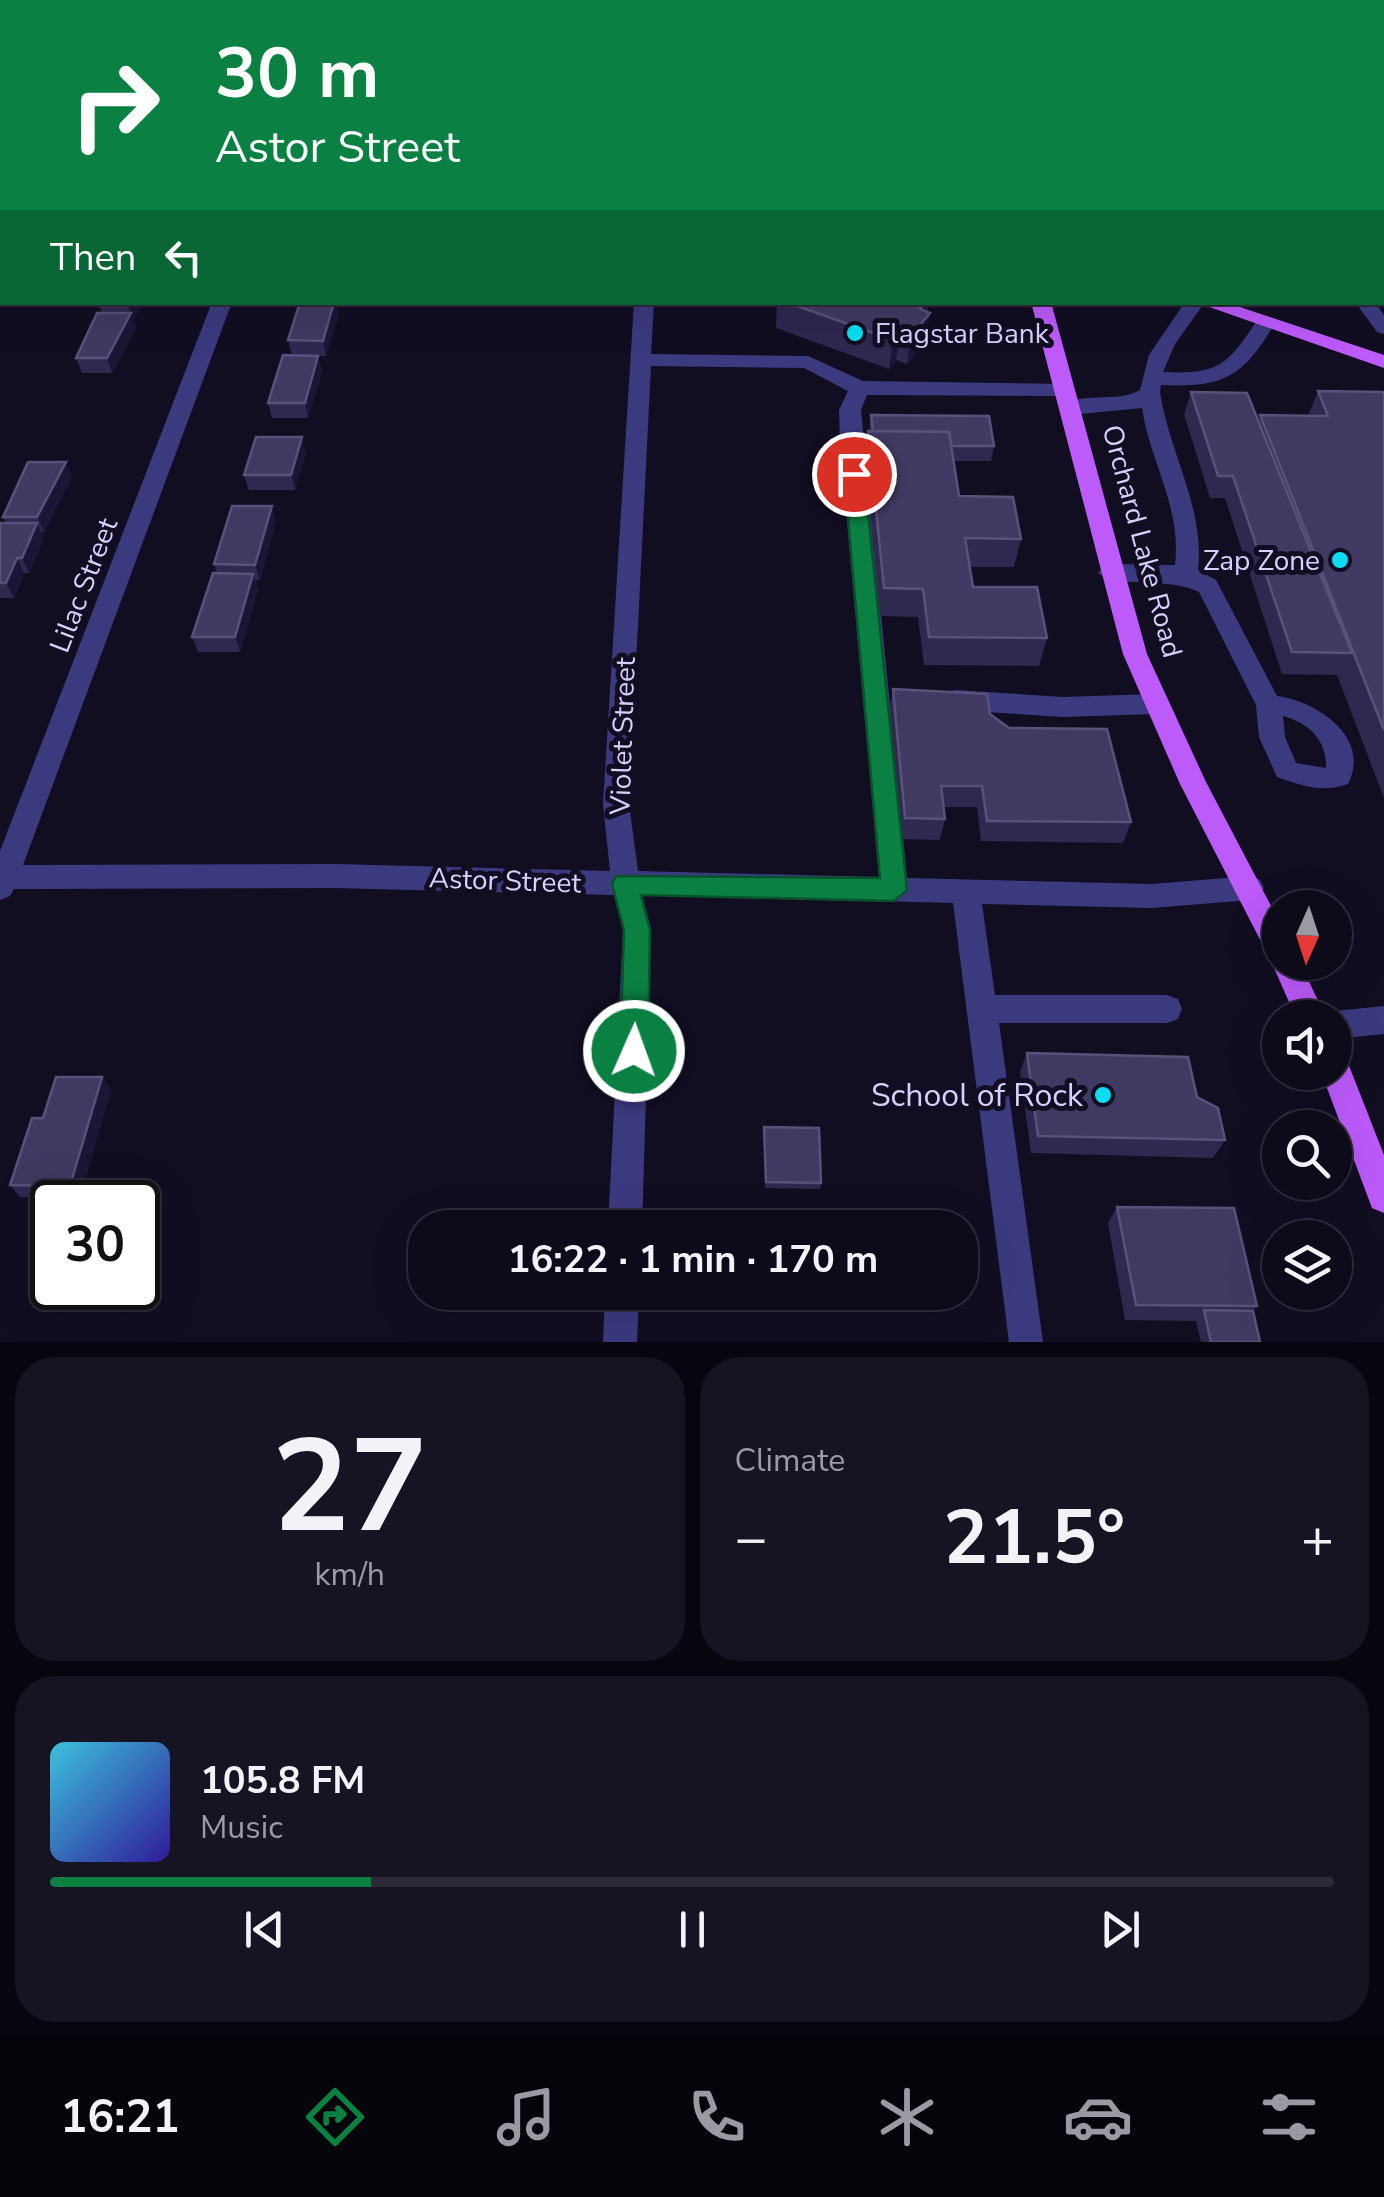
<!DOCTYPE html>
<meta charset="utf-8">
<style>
:root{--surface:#0d0a1a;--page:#161323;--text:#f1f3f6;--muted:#9a9aa2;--line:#2d2b39;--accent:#0b8043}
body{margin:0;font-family:"Nunito Sans",sans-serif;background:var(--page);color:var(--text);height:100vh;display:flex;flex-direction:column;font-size:38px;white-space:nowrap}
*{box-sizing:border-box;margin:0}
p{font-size:32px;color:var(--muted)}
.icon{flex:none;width:55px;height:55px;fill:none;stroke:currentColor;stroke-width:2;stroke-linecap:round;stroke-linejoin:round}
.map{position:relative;height:1342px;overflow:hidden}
.panel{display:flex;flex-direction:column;gap:15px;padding:15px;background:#07060e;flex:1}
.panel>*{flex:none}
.top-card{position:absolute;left:0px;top:0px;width:1385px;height:305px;box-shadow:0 10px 40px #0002,0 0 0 2px var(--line);background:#0b8043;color:#fff;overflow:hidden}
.needle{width:65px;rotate:183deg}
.buttons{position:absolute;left:1262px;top:890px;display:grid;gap:20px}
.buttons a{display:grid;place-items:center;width:90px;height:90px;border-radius:50%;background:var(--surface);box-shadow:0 10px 40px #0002,0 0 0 2px var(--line);font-size:50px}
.speed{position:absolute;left:30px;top:1180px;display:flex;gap:20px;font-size:50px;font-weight:700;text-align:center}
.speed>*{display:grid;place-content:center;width:130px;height:130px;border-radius:50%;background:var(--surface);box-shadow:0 10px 40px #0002,0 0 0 2px var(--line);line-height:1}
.speed .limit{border:5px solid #111;border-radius:15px;background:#fff;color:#111}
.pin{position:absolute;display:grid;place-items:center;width:85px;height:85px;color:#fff;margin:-42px;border:5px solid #fff;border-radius:50%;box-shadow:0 2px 10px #0007}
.me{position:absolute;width:110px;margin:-55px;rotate:2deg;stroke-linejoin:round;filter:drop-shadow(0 0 8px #0008)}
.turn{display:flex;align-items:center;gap:35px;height:210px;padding:0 50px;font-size:45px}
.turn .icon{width:130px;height:130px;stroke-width:2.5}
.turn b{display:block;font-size:70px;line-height:85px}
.then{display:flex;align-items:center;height:95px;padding:0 50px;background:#0003;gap:20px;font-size:38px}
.big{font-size:75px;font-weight:700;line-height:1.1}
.panel .tile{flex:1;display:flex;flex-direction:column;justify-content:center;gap:15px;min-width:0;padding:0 35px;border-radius:40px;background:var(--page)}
.panel .dial{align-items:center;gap:0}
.dial b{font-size:130px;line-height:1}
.song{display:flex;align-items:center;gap:30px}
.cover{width:120px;height:120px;border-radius:15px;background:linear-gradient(135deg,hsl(190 70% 55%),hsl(250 70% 35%))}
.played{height:10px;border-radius:5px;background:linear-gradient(90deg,var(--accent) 25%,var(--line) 25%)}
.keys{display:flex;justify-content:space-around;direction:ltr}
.heat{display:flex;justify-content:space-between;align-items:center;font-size:55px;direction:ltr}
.panel .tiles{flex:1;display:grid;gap:15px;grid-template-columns:1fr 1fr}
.tile:last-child{grid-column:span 2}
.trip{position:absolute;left:408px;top:1210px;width:570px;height:100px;border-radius:40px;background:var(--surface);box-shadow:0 10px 40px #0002,0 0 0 2px var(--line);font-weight:700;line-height:100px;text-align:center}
.menu{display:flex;height:160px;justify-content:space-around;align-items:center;background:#05040a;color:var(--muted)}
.menu .icon{width:70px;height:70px}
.menu .active{color:var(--accent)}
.menu b{font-size:45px;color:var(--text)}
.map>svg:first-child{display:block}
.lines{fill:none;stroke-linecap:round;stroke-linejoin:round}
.minor{fill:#3c3a7f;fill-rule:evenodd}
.major{fill:#bc5afa;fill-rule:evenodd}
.wall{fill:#2f284f}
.shaded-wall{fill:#1b1635}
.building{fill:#403a62;stroke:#58517a;stroke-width:2.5}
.route{fill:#0b8043;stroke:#07532c;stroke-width:2.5}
.poi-dot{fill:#07def3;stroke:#110e22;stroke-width:4}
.labels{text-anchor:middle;stroke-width:10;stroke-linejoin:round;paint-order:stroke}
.poi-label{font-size:28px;fill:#d5d0fe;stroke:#110e22;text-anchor:start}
.street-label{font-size:28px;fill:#d5d0fe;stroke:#110e22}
.near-poi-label{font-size:32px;fill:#d5d0fe;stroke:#110e22;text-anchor:end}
</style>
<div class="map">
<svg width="1384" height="1342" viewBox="0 0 1384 1342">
<rect width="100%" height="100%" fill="#110e22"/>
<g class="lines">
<g class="minor">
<polygon points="0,0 11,0 13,2 2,2 2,6"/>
<polygon points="452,0 474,0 476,2 454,2"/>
<polygon points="1384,255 1384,269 1382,270 1382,256"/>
<path d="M 212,302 L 232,302 L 23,865 L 335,864 L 610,871 L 603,804 L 634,302 L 654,302 L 651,354 L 808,356 L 863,381 L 1072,384 L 1072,394 L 1065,396 L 867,395 L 861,410 L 907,878 L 1152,884 L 1250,876 L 1260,880 L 1264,888 L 1260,896 L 1250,900 L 1152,908 L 982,904 L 995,995 L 1167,995 L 1178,999 L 1182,1009 L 1178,1019 L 1167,1023 L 999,1023 L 1043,1342 L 1009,1342 L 953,903 L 642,895 L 651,930 L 642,1228 L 608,1228 L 623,930 L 614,895 L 335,888 L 14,889 L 10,896 L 0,900 L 0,851 ZM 651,366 L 804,368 L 848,391 L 839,410 L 840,442 L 879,877 L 638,871 L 629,804 Z"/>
<path d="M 1185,302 L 1205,302 L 1175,344 L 1163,372 C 1220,375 1228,364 1258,319 L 1265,317 L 1275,323 C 1243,377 1224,388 1161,385 L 1160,392 C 1169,453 1205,507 1198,570 L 1216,580 L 1277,696 C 1316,701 1372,737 1348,784 C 1321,793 1303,786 1277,777 L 1259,737 L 1256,705 L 1199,592 C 1172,577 1110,588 1098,572 L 1110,564 L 1175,565 C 1182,508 1150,462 1142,408 L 1070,415 L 1059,408 C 1078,390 1117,404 1140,390 L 1149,355 ZM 1283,716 C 1309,723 1327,740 1326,768 L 1296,763 L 1285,737 Z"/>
<polygon points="1355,302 1375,302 1384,315 1384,334 1377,332"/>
<polygon points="955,690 1063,697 1155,694 1164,697 1168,704 1164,711 1155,714 1063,717 955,710 946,707 942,700 946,693"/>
<polygon points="1384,1006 1384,1034 1335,1039 1335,1018 1323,1018 1335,1011"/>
<polygon points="605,1292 639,1292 637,1342 603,1342"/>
</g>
<g class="major">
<polygon points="272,0 294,0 296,2 274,2"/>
<polygon points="1031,302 1051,302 1147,654 1206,782 1280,923 1280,962 1300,962 1326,1018 1296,1018 1271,961 1180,784 1123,654"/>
<polygon points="1195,302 1225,302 1384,355 1384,368"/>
<polygon points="1335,1054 1346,1058 1384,1155 1384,1213 1372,1208 1321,1072 1335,1072"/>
</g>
</g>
<g class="wall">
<polygon points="475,0 557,0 557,2 476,2"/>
<polygon points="143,302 133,321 136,328 112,373 82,373 76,358 102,313 99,306"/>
<polygon points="300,302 341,302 340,307 337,307 339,313 326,356 318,356 322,371 308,418 272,418 268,403 292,355 288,340"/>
<polygon points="777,302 928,302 926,341 907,364 896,360 889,369 776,328"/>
<polygon points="1318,391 1384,392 1384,798 1337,675 1282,674 1225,498 1210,498 1184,414 1191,392 1259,420 1260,415 1308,416"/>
<polygon points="871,415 994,446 991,461 954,461 959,496 1021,539 1014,567 970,567 973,587 1047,638 1039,666 924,665 918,617 880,616 865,460"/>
<polygon points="306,453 295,490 249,490 244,475"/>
<polygon points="72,477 44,532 41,532 44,538 29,573 24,573 14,598 0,598 0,523 6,523 3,517"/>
<polygon points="276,521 260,580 255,580 258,589 240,652 198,652 192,637 217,573 214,564"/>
<polygon points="893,689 990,714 1131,822 1123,843 981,841 977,807 943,807 945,819 940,840 901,839 889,711"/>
<polygon points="1027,1053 1197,1097 1225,1140 1213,1158 1031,1153 1020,1071"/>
<polygon points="102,1077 111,1090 80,1197 20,1197 10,1185 43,1118"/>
<polygon points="764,1133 821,1183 820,1189 765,1188"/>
<polygon points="1117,1207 1257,1306 1253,1311 1260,1342 1201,1342 1196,1321 1125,1320 1108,1223"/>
<polygon points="766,1292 827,1292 826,1312 767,1312"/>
</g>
<g class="shaded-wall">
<polygon points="130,302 143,302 134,321 128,306"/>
<polygon points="334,302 336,302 339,313 326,356 323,341"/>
<polygon points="926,302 928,302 925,319 930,313 926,341 907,364 911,336 920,309"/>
<polygon points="131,313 136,328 112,373 107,358"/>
<polygon points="900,332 896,360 889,369 893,340"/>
<polygon points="318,356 322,371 308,418 305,403"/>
<polygon points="302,437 306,453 295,490 291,475"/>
<polygon points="66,462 72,477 44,532 37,517"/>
<polygon points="272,506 276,521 260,580 255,565"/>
<polygon points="37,523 44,538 29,573 22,558"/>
<polygon points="17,558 24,573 14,598 6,583"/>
<polygon points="253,574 258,589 240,652 235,637"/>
<polygon points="102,1077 111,1090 80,1197 70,1186"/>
</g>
<g class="building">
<polygon points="105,0 182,0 177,2 101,2"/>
<polygon points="185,0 207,0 202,2 193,2"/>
<polygon points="494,0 553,0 553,2 502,2"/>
<polygon points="100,302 130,302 128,306 99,306"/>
<polygon points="300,302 334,302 323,341 288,340"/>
<polygon points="786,302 926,302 920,309 930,313 911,336 900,332 893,340"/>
<polygon points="97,313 131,313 107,358 76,358"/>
<polygon points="283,355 318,356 305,403 268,403"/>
<polygon points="1318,391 1384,392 1384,730 1260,415 1328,416"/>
<polygon points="1191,392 1247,393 1352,653 1292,652 1233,476 1218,476"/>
<polygon points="871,415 989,416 994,446 951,446 949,432 873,431"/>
<polygon points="868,431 949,432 959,496 1013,497 1021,539 965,538 973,587 1037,587 1047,638 929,637 923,589 884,588"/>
<polygon points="256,437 302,437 291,475 244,475"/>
<polygon points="28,462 66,462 37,517 3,517"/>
<polygon points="232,506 272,506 255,565 214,564"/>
<polygon points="0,523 37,523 22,558 17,558 6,583 0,583"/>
<polygon points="213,573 253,574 235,637 192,637"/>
<polygon points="893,689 987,694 990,714 1009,728 1107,729 1131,822 987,821 982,786 941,786 945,819 905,818"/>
<polygon points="1027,1053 1188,1057 1197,1097 1218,1108 1225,1140 1038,1136"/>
<polygon points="56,1077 102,1077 70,1186 10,1185 32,1118 43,1118"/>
<polygon points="764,1127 819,1128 821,1183 766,1182"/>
<polygon points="1117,1207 1234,1208 1257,1306 1136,1305"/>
<polygon points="768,1292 827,1292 828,1302 768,1301"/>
<polygon points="1204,1310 1253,1311 1260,1342 1211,1342"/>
</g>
<polygon class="route" points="854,467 864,474 907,890 894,901 641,895 650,930 648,1051 644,1060 634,1064 624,1060 620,1051 624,930 612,884 616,876 880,878 844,474"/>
<g class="poi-dot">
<circle cx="855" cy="333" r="10"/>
<circle cx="1340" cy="560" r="10"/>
<circle cx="1103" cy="1095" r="10"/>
</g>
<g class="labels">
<g class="poi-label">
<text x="875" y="343">Flagstar Bank</text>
<text x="1320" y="570" text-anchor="end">Zap Zone</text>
</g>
<g class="street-label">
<text transform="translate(1143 541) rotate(75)" y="10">Orchard Lake Road</text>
<text transform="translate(83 585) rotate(-69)" y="10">Lilac Street</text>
<text transform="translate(622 736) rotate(-88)" y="10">Violet Street</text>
<text transform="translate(505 880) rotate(2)" y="10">Astor Street</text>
</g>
<g class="near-poi-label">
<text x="1083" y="1106">School of Rock</text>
</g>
</g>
</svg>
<div class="buttons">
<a><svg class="needle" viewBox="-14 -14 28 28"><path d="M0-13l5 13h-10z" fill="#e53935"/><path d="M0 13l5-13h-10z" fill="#9a9aa2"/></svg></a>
<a><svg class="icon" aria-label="sound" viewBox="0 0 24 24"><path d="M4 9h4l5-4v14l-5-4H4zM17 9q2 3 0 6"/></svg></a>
<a><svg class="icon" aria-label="search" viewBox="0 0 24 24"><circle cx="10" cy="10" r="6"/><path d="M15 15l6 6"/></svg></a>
<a><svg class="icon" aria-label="layers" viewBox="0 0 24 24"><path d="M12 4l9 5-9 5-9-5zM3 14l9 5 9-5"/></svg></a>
</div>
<div class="speed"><div class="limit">30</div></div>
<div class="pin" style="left:854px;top:474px;background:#d93025"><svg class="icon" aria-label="arrive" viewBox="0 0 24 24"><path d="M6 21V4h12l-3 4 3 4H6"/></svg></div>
<svg class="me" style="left:634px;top:1051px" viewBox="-20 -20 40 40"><circle r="17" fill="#0b8043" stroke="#fff" stroke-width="3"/><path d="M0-11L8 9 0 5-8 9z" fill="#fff"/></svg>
<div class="trip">16:22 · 1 min · 170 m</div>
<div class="top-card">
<div class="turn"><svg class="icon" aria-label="right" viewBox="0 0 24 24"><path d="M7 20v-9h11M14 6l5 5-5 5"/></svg><div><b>30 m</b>Astor Street</div></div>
<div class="then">Then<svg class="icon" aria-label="left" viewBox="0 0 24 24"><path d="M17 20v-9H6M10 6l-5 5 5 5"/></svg></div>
</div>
</div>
<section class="panel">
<div class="tiles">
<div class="tile dial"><b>27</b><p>km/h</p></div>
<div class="tile"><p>Climate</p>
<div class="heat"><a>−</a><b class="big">21.5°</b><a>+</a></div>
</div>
<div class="tile">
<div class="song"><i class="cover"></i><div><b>105.8 FM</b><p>Music</p></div></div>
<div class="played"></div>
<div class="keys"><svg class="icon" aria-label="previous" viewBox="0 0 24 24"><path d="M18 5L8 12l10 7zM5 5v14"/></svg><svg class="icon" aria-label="pause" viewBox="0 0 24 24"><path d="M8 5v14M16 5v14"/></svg><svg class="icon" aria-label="next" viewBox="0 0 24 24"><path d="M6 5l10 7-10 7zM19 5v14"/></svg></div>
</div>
</div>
</section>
<nav class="menu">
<b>16:21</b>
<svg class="icon active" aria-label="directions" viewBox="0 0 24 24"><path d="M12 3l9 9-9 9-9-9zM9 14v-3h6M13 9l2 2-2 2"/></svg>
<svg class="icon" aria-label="music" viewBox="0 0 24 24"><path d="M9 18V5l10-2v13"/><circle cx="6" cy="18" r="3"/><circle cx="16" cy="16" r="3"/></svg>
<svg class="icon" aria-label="phone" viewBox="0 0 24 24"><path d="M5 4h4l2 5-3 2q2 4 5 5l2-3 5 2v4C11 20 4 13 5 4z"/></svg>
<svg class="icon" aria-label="climate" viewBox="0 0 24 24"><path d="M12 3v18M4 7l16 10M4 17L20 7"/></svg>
<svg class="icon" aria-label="car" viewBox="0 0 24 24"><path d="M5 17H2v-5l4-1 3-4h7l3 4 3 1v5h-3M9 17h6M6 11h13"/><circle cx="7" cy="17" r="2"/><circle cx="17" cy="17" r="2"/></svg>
<svg class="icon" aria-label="filters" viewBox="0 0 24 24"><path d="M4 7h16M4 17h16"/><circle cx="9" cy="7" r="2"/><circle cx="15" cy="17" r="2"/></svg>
</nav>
